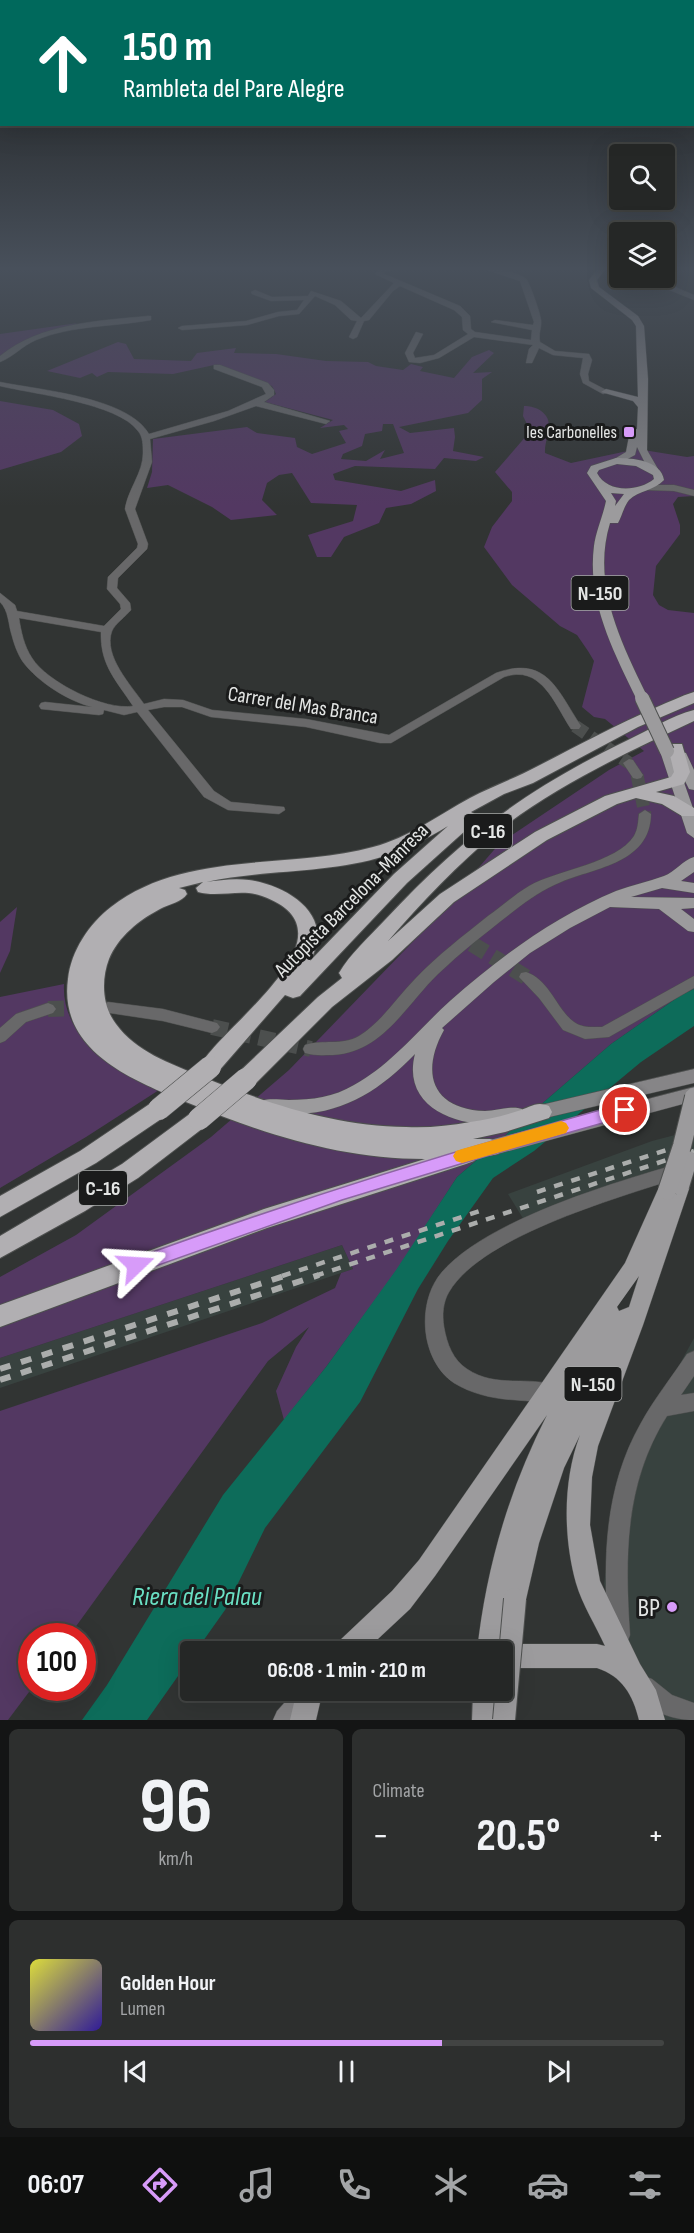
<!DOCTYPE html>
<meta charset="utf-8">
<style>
:root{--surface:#252726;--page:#2d2f2e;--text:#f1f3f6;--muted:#a3a5a7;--line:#424443;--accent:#d79bf9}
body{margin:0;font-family:"Sofia Sans Condensed",sans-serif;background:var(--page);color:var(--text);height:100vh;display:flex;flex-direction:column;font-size:22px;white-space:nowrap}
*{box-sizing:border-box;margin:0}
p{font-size:20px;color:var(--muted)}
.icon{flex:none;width:33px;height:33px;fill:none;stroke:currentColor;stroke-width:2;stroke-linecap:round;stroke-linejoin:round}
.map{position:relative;height:1720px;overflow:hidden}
.side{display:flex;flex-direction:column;gap:9px;padding:9px;background:#141515;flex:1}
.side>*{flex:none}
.hud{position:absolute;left:0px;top:0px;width:694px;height:126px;box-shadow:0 6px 24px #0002,0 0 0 2px var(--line);background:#00695c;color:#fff;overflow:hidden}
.controls{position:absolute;left:609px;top:144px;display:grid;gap:12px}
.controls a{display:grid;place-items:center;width:66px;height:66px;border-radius:6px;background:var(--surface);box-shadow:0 6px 24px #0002,0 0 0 2px var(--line);font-size:30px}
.speed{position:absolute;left:18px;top:1623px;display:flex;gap:12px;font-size:30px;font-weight:700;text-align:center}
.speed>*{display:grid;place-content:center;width:78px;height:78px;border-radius:50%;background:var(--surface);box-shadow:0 6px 24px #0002,0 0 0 2px var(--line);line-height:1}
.speed .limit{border:9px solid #d22;background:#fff;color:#111}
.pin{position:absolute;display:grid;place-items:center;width:51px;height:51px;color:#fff;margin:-26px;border:3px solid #fff;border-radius:50%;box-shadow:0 2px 6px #0007}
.me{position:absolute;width:66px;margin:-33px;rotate:70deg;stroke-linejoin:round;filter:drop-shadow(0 0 4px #0008)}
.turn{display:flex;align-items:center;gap:21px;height:126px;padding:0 24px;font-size:27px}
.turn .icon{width:78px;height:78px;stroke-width:2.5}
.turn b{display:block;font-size:42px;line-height:51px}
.big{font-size:45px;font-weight:700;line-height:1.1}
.side .widget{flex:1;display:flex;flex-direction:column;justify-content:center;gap:9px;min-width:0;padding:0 21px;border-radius:9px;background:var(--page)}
.side .dial{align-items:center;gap:0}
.dial b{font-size:78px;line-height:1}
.song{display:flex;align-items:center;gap:18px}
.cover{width:72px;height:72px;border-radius:9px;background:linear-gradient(135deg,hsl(60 70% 55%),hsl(250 70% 35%))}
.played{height:6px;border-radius:3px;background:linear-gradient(90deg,var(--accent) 65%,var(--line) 65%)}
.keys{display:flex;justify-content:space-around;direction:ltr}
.heat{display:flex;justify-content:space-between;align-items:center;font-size:33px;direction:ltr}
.side .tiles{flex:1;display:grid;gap:9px;grid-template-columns:1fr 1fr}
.widget:last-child{grid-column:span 2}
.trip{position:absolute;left:180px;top:1641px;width:333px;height:60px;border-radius:6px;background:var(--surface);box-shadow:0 6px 24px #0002,0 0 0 2px var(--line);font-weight:700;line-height:60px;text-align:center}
.dock{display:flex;height:96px;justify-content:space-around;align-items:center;background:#0f100f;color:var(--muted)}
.dock .icon{width:42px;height:42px}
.dock .on{color:var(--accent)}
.dock b{font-size:27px;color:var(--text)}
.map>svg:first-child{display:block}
.built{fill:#38423f}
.green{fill:#533862;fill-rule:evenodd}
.water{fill:#0d6c5a}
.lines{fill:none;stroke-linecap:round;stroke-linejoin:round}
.minor-tunnel-far1{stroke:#4c4f4e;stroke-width:13;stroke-dasharray:13 6;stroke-linecap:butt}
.minor-tunnel{stroke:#4c4f4e;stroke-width:16;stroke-dasharray:16 8;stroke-linecap:butt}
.minor-casing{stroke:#4e504f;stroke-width:1}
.tertiary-casing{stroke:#4e504f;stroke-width:1}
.secondary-casing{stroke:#4e504f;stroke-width:1}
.primary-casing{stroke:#4e504f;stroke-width:1}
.motorway-casing{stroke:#4e504f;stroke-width:2}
.minor{fill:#686869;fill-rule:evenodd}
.tertiary{fill:#686869;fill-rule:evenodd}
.secondary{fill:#868587;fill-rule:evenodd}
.primary{fill:#9c9b9d;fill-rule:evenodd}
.motorway{fill:#b1afb2;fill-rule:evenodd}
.rail-far1{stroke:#abadac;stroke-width:4.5;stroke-dasharray:9 9;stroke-linecap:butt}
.rail{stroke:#abadac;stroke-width:6;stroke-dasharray:11 11;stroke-linecap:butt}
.primary-bridge-far2-casing{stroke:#4e504f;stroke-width:16;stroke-linecap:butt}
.primary-bridge-far1-casing{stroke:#4e504f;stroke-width:20;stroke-linecap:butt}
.primary-bridge-casing{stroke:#4e504f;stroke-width:24;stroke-linecap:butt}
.motorway-bridge-casing{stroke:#4e504f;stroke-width:23;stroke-linecap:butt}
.primary-bridge-far2{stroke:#9c9b9d;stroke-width:14}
.primary-bridge-far1{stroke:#9c9b9d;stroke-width:18}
.primary-bridge{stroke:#9c9b9d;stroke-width:22}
.motorway-bridge{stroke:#b1afb2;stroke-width:22}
.route{fill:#d79bf9;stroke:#8c65a2;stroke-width:1.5}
.slow{fill:#f59e0b}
.poi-dot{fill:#d79bf9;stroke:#1a1b1b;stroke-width:2}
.labels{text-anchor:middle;stroke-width:6;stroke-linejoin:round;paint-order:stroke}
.far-poi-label{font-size:18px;fill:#e4e6e5;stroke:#1a1b1b;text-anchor:end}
.shield{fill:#1a1b1b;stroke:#a7a9a8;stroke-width:1.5}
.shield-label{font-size:20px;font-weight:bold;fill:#e4e6e5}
.street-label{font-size:21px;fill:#e4e6e5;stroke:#1a1b1b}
.near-poi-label{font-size:26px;fill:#e4e6e5;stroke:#1a1b1b;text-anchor:end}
.near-water-label{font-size:27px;font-style:italic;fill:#6ae0c4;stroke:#1a1b1b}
</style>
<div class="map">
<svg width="694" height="1720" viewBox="0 0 694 1720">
<rect width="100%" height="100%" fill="#313433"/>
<g class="built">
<polygon points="694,1130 694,1157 524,1220 508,1194 652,1141"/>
<polygon points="342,1245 353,1269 0,1388 0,1358"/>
<polygon points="694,1338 694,1720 650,1720 604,1584 618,1477"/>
</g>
<g class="green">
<polygon points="78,323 22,342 0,356 0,334"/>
<path d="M 118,342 L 126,344 L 134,359 L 191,361 L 197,353 L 236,348 L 234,353 L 276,354 L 326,361 L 368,362 L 376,366 L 403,370 L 411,364 L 423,367 L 420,371 L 454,378 L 472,357 L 489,350 L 494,353 L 473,373 L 492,372 L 482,379 L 482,400 L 468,413 L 399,427 L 410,433 L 454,428 L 455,437 L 453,451 L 484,457 L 476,461 L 444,458 L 435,469 L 355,466 L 333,474 L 335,480 L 401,491 L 435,480 L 436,491 L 411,504 L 386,508 L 379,523 L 344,537 L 331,557 L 317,557 L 308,535 L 353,521 L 357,505 L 311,503 L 292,473 L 279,475 L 267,483 L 262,500 L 277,515 L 231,520 L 212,507 L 168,485 L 147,488 L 152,472 L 153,439 L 247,427 L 257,433 L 295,438 L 297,447 L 312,454 L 346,443 L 339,431 L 348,429 L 344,425 L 320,428 L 333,420 L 265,402 L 276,394 L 272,386 L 214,365 L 173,374 L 108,372 L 97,377 L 92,373 L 80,378 L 47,371 ZM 383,424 L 393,424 L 404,453 L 380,459 L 385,450 L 366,461 L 341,459 L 343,454 L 362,446 L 365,434 L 382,431 Z"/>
<polygon points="0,401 53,410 79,424 82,436 61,452 0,470"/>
<path d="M 524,406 C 530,406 533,407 538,409 C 558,420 544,437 545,453 L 571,463 L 637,449 L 687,457 L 694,456 L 694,496 L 678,497 L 673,504 L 680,525 L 680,534 L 656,566 L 653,595 L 659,605 L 668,610 L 694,613 L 694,989 L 681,995 L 611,1044 L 457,1177 L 397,1270 L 326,1367 L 284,1420 L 276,1391 L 296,1347 L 309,1327 L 268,1361 L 69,1636 L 32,1636 L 32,1688 L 8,1720 L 0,1720 L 0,1411 L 262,1323 L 335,1288 L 341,1273 L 353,1269 L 342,1245 L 0,1358 L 0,1277 L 76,1235 L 211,1137 L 289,1070 L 428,926 L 500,843 L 609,770 L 644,751 L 605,719 L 594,717 L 582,707 L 594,661 L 588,651 L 577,635 L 560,626 L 512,585 L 484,547 L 492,527 L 512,501 L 512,492 L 495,472 L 527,435 L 529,428 L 523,416 Z"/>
<polygon points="17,907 10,951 0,973 0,922"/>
<path d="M 64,984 C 61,1037 115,1071 159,1090 L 86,1137 L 0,1188 L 0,997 Z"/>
</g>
<polygon class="water" points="694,989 694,1026 641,1062 534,1151 493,1178 448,1241 418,1289 360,1402 265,1528 225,1610 196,1651 190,1652 190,1659 147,1720 82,1720 107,1685 223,1495 326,1367 396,1270 457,1177 611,1044 681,995"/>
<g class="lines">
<g class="minor-tunnel-far1">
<polyline points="575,726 629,763"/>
<polyline points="637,775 645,814"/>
</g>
<g class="minor-tunnel">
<polyline points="472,944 526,977"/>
<polyline points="48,1009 85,1008"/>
<polyline points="212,1027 311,1049"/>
</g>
<defs>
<g id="minor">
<path d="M 388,267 L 401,267 L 382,273 L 460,306 L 470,316 L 471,329 L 475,332 L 531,340 L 532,330 L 491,322 L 495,320 L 533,325 L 534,322 L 520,281 L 478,267 C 487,266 521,272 527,280 C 531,287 540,312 541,320 C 542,328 538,333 540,342 L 555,351 L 589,354 L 592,360 L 588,374 L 589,381 L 610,392 L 603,394 L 583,383 L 580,374 L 583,358 L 553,355 L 539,348 L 532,363 L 526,363 L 529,349 L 533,345 L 474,337 L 439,358 L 420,363 L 409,362 L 405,353 L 416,332 L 423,334 L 413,353 L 415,358 L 434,355 L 468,334 L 463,330 L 462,317 L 454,310 L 400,286 L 393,291 L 369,320 L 364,321 L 357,337 L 353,339 L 349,337 L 357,321 L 351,320 L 335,305 L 315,296 L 299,314 L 279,316 L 247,325 L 182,330 L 178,328 L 182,326 L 246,321 L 278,312 L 297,310 L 304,300 L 271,301 L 252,294 L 251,292 L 255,290 L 272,297 L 308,296 L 311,291 L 341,301 L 361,318 L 394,283 L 375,274 L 379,269 Z"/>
<polygon points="657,278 664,278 668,284 694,295 694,300 662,287"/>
<path d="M 148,316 L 151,316 L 151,320 C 112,327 73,325 36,340 C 22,346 13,357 0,362 L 0,356 C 41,323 97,321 148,316 Z"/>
<path d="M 214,365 L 220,365 L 268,383 L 274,390 L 274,395 L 264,402 L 330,421 L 326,424 L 256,406 L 214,421 L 150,439 L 152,462 L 135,509 L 148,544 L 147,549 L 118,578 L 117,588 L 130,603 L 131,610 C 126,616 115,624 112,631 C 103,656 131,685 144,704 L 164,699 L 183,700 L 212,710 L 306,719 L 389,735 L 496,673 C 547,655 557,690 581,726 L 579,729 L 571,729 C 554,703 541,664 504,677 L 391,743 L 380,743 L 306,727 L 211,717 L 182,707 L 164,707 L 148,710 L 214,791 L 231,802 L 284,807 L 285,810 L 279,814 L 228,810 L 204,797 L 137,712 L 124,715 L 104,710 L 103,714 L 99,715 L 41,709 L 39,706 L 41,703 L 45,702 L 92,707 C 68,701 38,682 23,662 C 18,655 14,644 12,636 C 8,624 9,611 0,602 L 0,593 L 15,605 L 17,611 L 104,626 L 121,609 L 120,604 L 107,589 L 108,577 L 137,548 L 138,544 L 125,509 C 128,489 143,473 143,453 C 143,445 143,437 138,431 C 118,403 33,394 0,386 L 0,382 C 39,390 128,397 149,434 L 228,411 L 266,394 L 262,387 L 214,369 ZM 19,618 L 101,632 C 100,665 116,680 133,706 C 105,711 47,682 32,658 C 24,646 21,631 19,618 Z"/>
<polygon points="629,759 633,760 643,775 641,778 637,779 633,778 623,763"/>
<path d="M 645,810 L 651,814 C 650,863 597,867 561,882 C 544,889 529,899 515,910 C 488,931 462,951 438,974 C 405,1006 383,1052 333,1055 C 324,1055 314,1056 305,1053 L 303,1049 L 305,1045 C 323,1039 342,1046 359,1036 C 382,1022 397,997 416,978 C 438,955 463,936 488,916 C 502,906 514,895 529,886 C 557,870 617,863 634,836 C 638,829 638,822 639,814 Z"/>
<path d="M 526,972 C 549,979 557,1010 574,1022 C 582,1028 592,1027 602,1027 L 694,976 L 694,988 L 609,1037 L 585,1039 L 563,1030 L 539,998 L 519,977 L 521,973 Z"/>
<polygon points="108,1002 163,1009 217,1023 220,1027 217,1031 212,1033 163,1021 103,1012 100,1008 103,1004"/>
<polygon points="48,1003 53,1005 56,1009 53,1013 26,1022 5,1041 0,1043 0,1028 16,1014"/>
<path d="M 681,1163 L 687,1165 L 689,1170 L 687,1175 C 625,1196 483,1234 449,1292 C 443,1302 442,1315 444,1327 C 447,1344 453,1360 467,1369 C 497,1389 529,1375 556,1386 L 559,1392 L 556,1398 C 544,1403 528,1401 515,1400 C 494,1399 472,1394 454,1383 C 420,1360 416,1302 442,1272 C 487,1220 615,1182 681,1163 Z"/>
<path d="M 694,1351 L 694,1376 L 681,1395 L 694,1393 L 694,1411 L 667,1416 C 624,1484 625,1558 630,1635 L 627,1643 L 619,1646 L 611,1643 C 604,1625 606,1602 606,1583 C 605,1527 613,1472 641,1423 C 654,1399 672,1377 687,1354 Z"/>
<path d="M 644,1676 L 652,1679 L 672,1695 L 694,1703 L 694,1720 C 671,1720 642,1710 633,1687 L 636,1679 Z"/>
</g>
<polygon id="tertiary" points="650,485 674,485 694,490 694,496 674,491 646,490 645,488"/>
<g id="secondary">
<polygon points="599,267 607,267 597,280 599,287 638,316 644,326 648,379 647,450 658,469 657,471 649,471 637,447 635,455 620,463 611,461 626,452 630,431 637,429 638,407 633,401 601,392 606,389 638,397 636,326 632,320 591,288 589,280"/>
<polygon points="694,1069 694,1083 541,1119 535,1117 532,1112 535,1107 541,1105"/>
<polygon points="694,1087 694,1101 490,1156 483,1153 481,1148 483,1143 490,1140"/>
<polygon points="296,1690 314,1690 318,1699 314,1708 303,1720 273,1720 277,1711"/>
</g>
<g id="primary">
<path d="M 616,458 C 632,458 661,460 664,480 C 654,491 639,490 629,500 C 624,506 622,516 618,523 L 610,523 C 591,585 622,644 648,698 L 642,702 L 636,698 C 613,650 587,601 594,546 C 596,531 603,516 606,501 L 587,473 L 591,466 ZM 617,464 L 636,466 L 653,475 L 654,479 C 638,492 607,493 597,473 L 599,470 ZM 611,493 L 624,494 L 615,506 L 616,501 Z"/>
<polygon points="667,747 672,748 675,755 681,752 686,753 694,770 694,790 689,789 680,771 694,811 694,838 687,833 660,751"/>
<path d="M 694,857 L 694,872 L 681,881 L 694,883 L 694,893 L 662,888 L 631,897 L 694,898 L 694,908 L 681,909 L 694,919 L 694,932 L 688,931 L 659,909 L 610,907 L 570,928 L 530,953 L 494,982 L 442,1028 L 444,1030 C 420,1073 432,1109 485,1111 C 498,1111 511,1105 522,1109 L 525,1114 L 522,1119 C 478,1134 399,1116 415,1054 C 382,1088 347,1112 299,1114 C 286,1115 273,1115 262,1111 L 259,1106 L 262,1101 C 270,1098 279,1100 289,1100 C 312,1100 334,1097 354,1085 C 391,1065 419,1029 450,1001 C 500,957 554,917 616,891 C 632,885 648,882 664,876 C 675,872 683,860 694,857 Z"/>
<path d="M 680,1178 L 687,1180 L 690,1186 L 643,1325 L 598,1446 L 592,1477 L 590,1525 L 600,1581 L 640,1664 L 656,1690 L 665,1720 L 639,1720 C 633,1695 622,1676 597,1668 L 502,1668 L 502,1652 L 477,1652 C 486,1568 509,1490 547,1415 L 435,1576 L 410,1609 L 364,1652 L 334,1652 L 337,1643 L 392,1591 L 419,1560 L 625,1263 L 660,1185 L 671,1184 L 673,1180 ZM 639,1276 L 629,1307 L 619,1311 L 617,1307 ZM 580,1435 C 563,1480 563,1536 576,1583 C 582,1604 596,1626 605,1646 L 597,1644 L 502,1644 L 507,1608 L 515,1611 L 524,1608 L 539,1543 L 564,1468 Z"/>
<polygon points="297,1690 323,1690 316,1720 290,1720"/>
<polygon points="473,1690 499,1690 498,1720 472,1720"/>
</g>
<g id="motorway">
<path d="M 694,692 L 694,703 L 638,727 L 533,783 L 504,794 L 471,812 L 479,817 L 476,821 L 407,883 L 300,996 L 293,998 L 285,995 L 217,1073 L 210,1075 L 203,1073 L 199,1067 C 223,1024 363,932 262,896 C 241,888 219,898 198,892 L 196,888 L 203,882 L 179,888 L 185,890 L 187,894 C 182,902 169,904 160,909 C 139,920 118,937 109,959 C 101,980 102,1006 116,1024 C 136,1052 170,1063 200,1076 C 266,1103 334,1126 406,1127 C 428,1128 449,1126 470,1122 C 486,1120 503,1116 518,1111 C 525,1109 533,1104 540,1104 C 542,1104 547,1105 549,1106 L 552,1112 L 549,1118 L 505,1132 L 473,1139 L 490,1139 L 498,1142 L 501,1148 L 498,1154 L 476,1157 L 474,1161 L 466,1164 L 267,1228 L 0,1327 L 0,1305 L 264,1209 L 425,1159 C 342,1159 267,1135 191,1104 C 137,1082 58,1053 68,979 C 71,951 89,924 111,907 C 184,850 288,870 373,847 C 408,838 439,815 470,798 C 492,786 516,778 538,766 C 577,746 616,725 657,707 C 669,702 681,696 694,692 ZM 448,826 L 394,874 L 310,961 C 336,916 289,886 249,880 C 235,878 220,880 206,882 C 265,869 328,874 385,856 C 408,849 428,838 448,826 Z"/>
<path d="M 694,710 L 694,721 C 626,753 557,785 498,831 C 458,864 422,902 388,941 L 440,894 L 535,832 L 605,796 L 671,777 L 674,772 L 668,747 L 670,744 L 682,744 L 690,772 L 684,784 L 656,792 L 674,796 L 694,808 L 694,816 L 682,816 L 662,804 L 636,798 L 617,804 L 547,840 L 454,902 L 392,960 L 332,1007 L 254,1085 L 246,1087 L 238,1085 L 235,1079 L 238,1073 L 318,997 L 342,978 L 339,973 C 350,954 369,937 384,921 C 460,839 526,789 628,740 C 649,730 671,716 694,710 Z"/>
<polygon points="159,1100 167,1103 170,1109 167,1115 96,1163 0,1217 0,1196 80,1151 151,1103"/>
<polygon points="199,1110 207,1113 210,1119 207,1125 138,1178 85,1211 0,1258 0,1236 122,1164 191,1113"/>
</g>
</defs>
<use href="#minor" class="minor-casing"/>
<use href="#tertiary" class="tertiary-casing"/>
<use href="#secondary" class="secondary-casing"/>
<use href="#primary" class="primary-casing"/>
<use href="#motorway" class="motorway-casing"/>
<use href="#minor" class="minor"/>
<use href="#tertiary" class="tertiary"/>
<use href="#secondary" class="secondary"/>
<use href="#primary" class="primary"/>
<use href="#motorway" class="motorway"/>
<g class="rail-far1">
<polyline points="537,1192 688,1143"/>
<polyline points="282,1276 486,1209"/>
<polyline points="315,1276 694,1151"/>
</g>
<g class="rail">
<polyline points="0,1369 287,1275"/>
<polyline points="0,1380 319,1275"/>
</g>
<defs>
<polyline id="primary-bridge-far2" points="642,698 667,751"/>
<g id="primary-bridge-far1">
<polyline points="680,1186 688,1160"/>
<polyline points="667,1191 682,1146 694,1097"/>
</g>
<polyline id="primary-bridge" points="504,1720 515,1599"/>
<g id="motorway-bridge">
<polyline points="159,1109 210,1067"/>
<polyline points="199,1119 246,1079"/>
</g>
</defs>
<use href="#primary-bridge-far2" class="primary-bridge-far2-casing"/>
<use href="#primary-bridge-far1" class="primary-bridge-far1-casing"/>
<use href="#primary-bridge" class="primary-bridge-casing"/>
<use href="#motorway-bridge" class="motorway-bridge-casing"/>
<use href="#primary-bridge-far2" class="primary-bridge-far2"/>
<use href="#primary-bridge-far1" class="primary-bridge-far1"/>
<use href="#primary-bridge" class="primary-bridge"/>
<use href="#motorway-bridge" class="motorway-bridge"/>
</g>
<linearGradient id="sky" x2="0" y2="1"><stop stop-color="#1b1d1c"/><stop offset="0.53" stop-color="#48505b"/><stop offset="1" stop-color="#48505b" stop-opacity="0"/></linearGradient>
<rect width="694" height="507" fill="url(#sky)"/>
<path class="route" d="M 625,1103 L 631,1105 L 634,1110 L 631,1115 L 490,1155 L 342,1200 L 136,1273 L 130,1271 L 127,1265 L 130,1260 C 293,1201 458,1149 625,1103 Z"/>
<polygon class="slow" points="561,1121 566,1123 569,1128 566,1133 462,1163 456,1161 453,1156 456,1151 462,1149"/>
<g class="poi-dot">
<rect x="623" y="426" width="12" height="12" rx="3"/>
<circle cx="672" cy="1607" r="6"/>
</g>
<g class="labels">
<g class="far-poi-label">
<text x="617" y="438">les Carbonelles</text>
</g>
<g class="shield">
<rect x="571.5" y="576" width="57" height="34" rx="4.5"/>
<rect x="464" y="814" width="48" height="34" rx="4.5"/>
<rect x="79" y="1171" width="48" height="34" rx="4.5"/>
<rect x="564.5" y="1367" width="57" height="34" rx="4.5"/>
</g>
<g class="shield-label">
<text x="600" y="600">N-150</text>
<text x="488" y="838">C-16</text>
<text x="103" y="1195">C-16</text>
<text x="593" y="1391">N-150</text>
</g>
<g class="street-label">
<text transform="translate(303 705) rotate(9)" y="7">Carrer del Mas Branca</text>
<text transform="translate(351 900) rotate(-45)" y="7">Autopista Barcelona-Manresa</text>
</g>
<g class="near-poi-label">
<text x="660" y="1616">BP</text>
</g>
<g class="near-water-label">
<text x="197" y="1605">Riera del Palau</text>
</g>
</g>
</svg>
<div class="controls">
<a><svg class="icon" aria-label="search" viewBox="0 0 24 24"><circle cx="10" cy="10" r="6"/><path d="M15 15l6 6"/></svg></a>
<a><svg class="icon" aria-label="layers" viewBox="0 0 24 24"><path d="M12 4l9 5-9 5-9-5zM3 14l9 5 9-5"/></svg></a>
</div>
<div class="speed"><div class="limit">100</div></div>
<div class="pin" style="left:625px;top:1110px;background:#d93025"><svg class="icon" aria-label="arrive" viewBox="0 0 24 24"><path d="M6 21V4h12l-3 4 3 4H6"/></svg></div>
<svg class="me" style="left:136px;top:1265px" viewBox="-20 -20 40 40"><path d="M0-17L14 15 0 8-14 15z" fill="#d79bf9" stroke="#fff" stroke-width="4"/></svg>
<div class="trip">06:08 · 1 min · 210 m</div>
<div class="hud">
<div class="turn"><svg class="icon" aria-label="ahead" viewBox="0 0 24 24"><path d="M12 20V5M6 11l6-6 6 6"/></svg><div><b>150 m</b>Rambleta del Pare Alegre</div></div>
</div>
</div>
<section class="side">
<div class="tiles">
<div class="widget dial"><b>96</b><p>km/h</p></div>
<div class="widget"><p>Climate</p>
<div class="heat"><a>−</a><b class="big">20.5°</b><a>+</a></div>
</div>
<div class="widget">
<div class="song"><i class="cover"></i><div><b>Golden Hour</b><p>Lumen</p></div></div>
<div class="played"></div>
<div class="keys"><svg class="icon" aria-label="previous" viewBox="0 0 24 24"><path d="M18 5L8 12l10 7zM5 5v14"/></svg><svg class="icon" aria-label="pause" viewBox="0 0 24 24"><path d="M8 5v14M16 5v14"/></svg><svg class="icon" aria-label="next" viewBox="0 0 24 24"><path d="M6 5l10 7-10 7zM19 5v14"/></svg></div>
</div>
</div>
</section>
<nav class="dock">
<b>06:07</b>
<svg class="icon on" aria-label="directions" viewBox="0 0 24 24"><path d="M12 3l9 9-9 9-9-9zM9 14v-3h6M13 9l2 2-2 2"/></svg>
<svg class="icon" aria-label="music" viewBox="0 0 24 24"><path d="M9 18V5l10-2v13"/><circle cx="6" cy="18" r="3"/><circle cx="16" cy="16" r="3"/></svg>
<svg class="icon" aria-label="phone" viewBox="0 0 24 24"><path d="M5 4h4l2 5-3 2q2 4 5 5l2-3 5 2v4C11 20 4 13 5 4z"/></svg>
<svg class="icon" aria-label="climate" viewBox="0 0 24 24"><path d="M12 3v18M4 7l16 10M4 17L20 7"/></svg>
<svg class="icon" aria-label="car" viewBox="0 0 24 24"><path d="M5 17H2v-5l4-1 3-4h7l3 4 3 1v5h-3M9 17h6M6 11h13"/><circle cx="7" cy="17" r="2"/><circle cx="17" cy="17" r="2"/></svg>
<svg class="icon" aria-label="filters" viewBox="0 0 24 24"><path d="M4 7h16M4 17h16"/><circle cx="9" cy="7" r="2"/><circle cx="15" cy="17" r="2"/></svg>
</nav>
